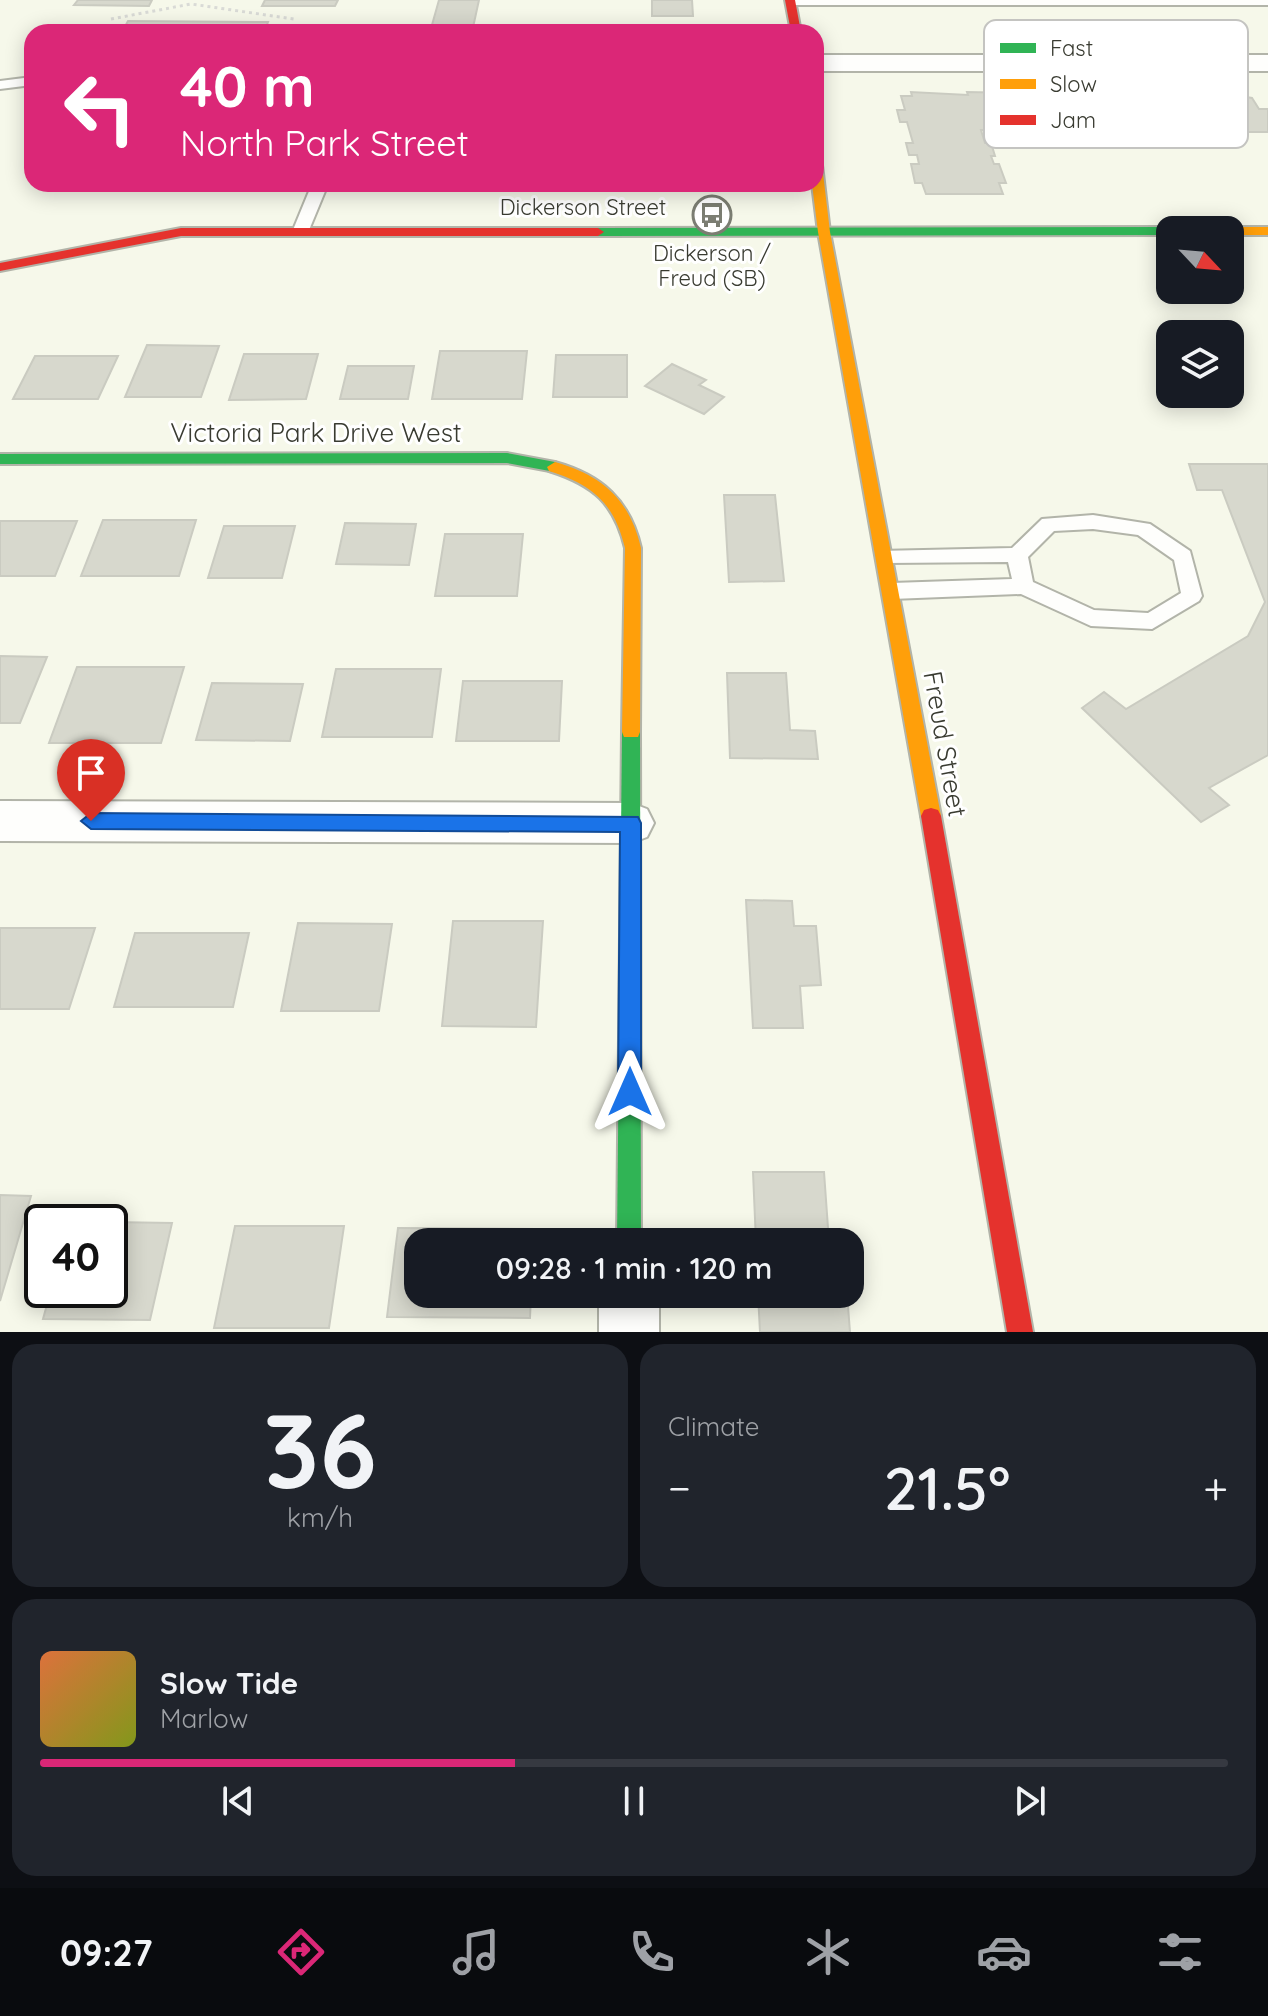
<!DOCTYPE html>
<meta charset="utf-8">
<style>
:root{--surface:#171b24;--page:#20242c;--text:#f1f3f6;--muted:#9ea1a6;--line:#363941;--accent:#db2777}
body{margin:0;font-family:Quicksand,sans-serif;background:var(--page);color:var(--text);height:100vh;display:flex;flex-direction:column;font-size:30px;white-space:nowrap}
*{box-sizing:border-box;margin:0}
p{font-size:26px;color:var(--muted)}
.icon{flex:none;width:44px;height:44px;fill:none;stroke:currentColor;stroke-width:2;stroke-linecap:round;stroke-linejoin:round}
.map{position:relative;height:1332px;overflow:hidden}
.panel{display:flex;flex-direction:column;gap:12px;padding:12px;background:#0d0f14;flex:1}
.panel>*{flex:none}
.top-card{position:absolute;left:24px;top:24px;width:800px;height:168px;border-radius:24px;box-shadow:0 4px 20px #0003;background:#db2777;color:#fff;overflow:hidden}
.needle{width:52px;rotate:116deg}
.fabs{position:absolute;left:1156px;top:216px;display:grid;gap:16px}
.fabs a{display:grid;place-items:center;width:88px;height:88px;border-radius:16px;background:var(--surface);box-shadow:0 4px 20px #0003;font-size:40px}
.speed{position:absolute;left:24px;top:1204px;display:flex;gap:16px;font-size:40px;font-weight:700;text-align:center}
.speed>*{display:grid;place-content:center;width:104px;height:104px;border-radius:50%;background:var(--surface);box-shadow:0 4px 20px #0003;line-height:1}
.speed .limit{border:4px solid #111;border-radius:12px;background:#fff;color:#111}
.pin{position:absolute;display:grid;place-items:center;width:68px;height:68px;color:#fff;margin:-82px -34px;border-radius:50% 50% 50% 0;rotate:-45deg;box-shadow:0 0 8px #0007}
.pin .icon{rotate:45deg}
.me{position:absolute;width:88px;margin:-44px;rotate:0deg;stroke-linejoin:round;filter:drop-shadow(0 0 6px #0008)}
.turn{display:flex;align-items:center;gap:28px;height:168px;padding:0 24px;font-size:36px}
.turn .icon{width:104px;height:104px;stroke-width:2.5}
.turn b{display:block;font-size:56px;line-height:68px}
.big{font-size:60px;font-weight:600;line-height:1.1}
.panel .card{flex:1;display:flex;flex-direction:column;justify-content:center;gap:12px;min-width:0;padding:0 28px;border-radius:24px;background:var(--page)}
.panel .dial{align-items:center;gap:0}
.dial b{font-size:104px;line-height:1}
.song{display:flex;align-items:center;gap:24px}
.cover{width:96px;height:96px;border-radius:12px;background:linear-gradient(135deg,hsl(20 70% 55%),hsl(70 70% 35%))}
.played{height:8px;border-radius:4px;background:linear-gradient(90deg,var(--accent) 40%,var(--line) 40%)}
.keys{display:flex;justify-content:space-around;direction:ltr}
.heat{display:flex;justify-content:space-between;align-items:center;font-size:44px;direction:ltr}
.panel .tiles{flex:1;display:grid;gap:12px;grid-template-columns:1fr 1fr}
.card:last-child{grid-column:span 2}
.trip{position:absolute;left:404px;top:1228px;width:460px;height:80px;border-radius:24px;background:var(--surface);box-shadow:0 4px 20px #0003;font-weight:600;line-height:80px;text-align:center}
.dock{display:flex;height:128px;justify-content:space-around;align-items:center;background:#090b0e;color:var(--muted)}
.dock .icon{width:56px;height:56px}
.dock .current{color:var(--accent)}
.dock b{font-size:36px;color:var(--text)}
.map>svg:first-child{display:block}
.building{fill:#d7d8cd;stroke:#cacbc1;stroke-width:2}
.lines{fill:none;stroke-linecap:round;stroke-linejoin:round}
.lane-casing{stroke:#b2b4a9;stroke-width:4}
.street-casing{stroke:#b2b4a9;stroke-width:4}
.fast-casing{stroke:#b2b4a9;stroke-width:4}
.slow-casing{stroke:#b2b4a9;stroke-width:4}
.jam-casing{stroke:#b2b4a9;stroke-width:4}
.path{stroke:#d9dad6;stroke-width:3;stroke-dasharray:3 4;stroke-linecap:butt}
.lane{fill:#fefefc;fill-rule:evenodd}
.street{fill:#fefefc;fill-rule:evenodd}
.fast{fill:#30b455;fill-rule:evenodd}
.slow{fill:#ff9f0a;fill-rule:evenodd}
.jam{fill:#e5322d;fill-rule:evenodd}
.route{fill:#1a73e8;stroke:#114b97;stroke-width:2}
.labels{text-anchor:middle;stroke-width:6;stroke-linejoin:round;paint-order:stroke}
.far-street-label{font-size:22px;fill:#393b31;stroke:#fff}
.far-poi-label{font-size:22px;fill:#393b31;stroke:#fff}
.street-label{font-size:26px;fill:#393b31;stroke:#fff}
.key{fill:#fff;stroke:#c4c4c1;stroke-width:2}
.key-label{font-size:22px;fill:#393b31}
</style>
<div class="map">
<svg width="1268" height="1332" viewBox="0 0 1268 1332">
<rect width="100%" height="100%" fill="#f6f8ea"/>
<g class="building">
<polygon points="78,0 152,0 149,6 74,5"/>
<polygon points="265,0 338,0 335,6 262,6"/>
<polygon points="439,0 479,0 472,32 430,32"/>
<polygon points="652,0 692,0 693,16 652,16"/>
<polygon points="128,21 268,22 264,32 122,32"/>
<polygon points="1110,91 1216,92 1252,98 1259,109 1268,109 1268,132 1242,132 1240,129 1201,129 1203,133 1127,130 1128,133 981,130 985,143 991,143 995,156 991,156 994,164 999,164 1006,183 999,183 1003,194 926,194 922,183 915,183 911,164 919,164 917,155 909,155 906,143 913,143 907,122 900,122 897,110 905,110 901,96 912,96 911,92 968,95 967,92 1112,95"/>
<polygon points="110,184 161,184 160,187 108,187"/>
<polygon points="147,345 219,346 201,397 125,397"/>
<polygon points="440,351 527,351 522,399 432,399"/>
<polygon points="244,354 318,354 306,399 229,400"/>
<polygon points="556,355 627,355 627,397 553,397"/>
<polygon points="35,356 118,356 98,399 13,399"/>
<polygon points="672,364 706,380 699,385 724,397 704,414 645,386"/>
<polygon points="348,366 414,366 408,399 340,399"/>
<polygon points="1189,464 1268,464 1268,755 1209,788 1229,805 1201,822 1082,708 1104,692 1126,709 1248,636 1265,602 1222,490 1197,490"/>
<polygon points="724,495 775,495 784,581 729,582"/>
<polygon points="103,520 196,520 179,576 81,576"/>
<polygon points="0,521 77,521 55,576 0,576"/>
<polygon points="345,523 416,524 409,565 336,564"/>
<polygon points="224,526 295,526 282,578 208,578"/>
<polygon points="445,534 523,534 517,596 435,596"/>
<polygon points="0,656 47,657 20,723 0,723"/>
<polygon points="77,667 184,667 161,743 49,743"/>
<polygon points="336,669 441,669 432,737 322,737"/>
<polygon points="727,673 786,673 790,730 815,731 818,759 730,758"/>
<polygon points="463,681 562,681 559,741 456,741"/>
<polygon points="212,683 303,684 290,741 196,740"/>
<polygon points="746,900 792,901 794,926 816,926 821,985 800,986 803,1028 753,1028"/>
<polygon points="453,921 543,921 536,1027 442,1026"/>
<polygon points="298,923 392,924 379,1011 281,1011"/>
<polygon points="0,928 95,928 69,1009 0,1009"/>
<polygon points="135,933 249,933 233,1007 114,1007"/>
<polygon points="753,1172 824,1172 829,1242 756,1242"/>
<polygon points="0,1195 31,1196 0,1301"/>
<polygon points="110,1222 172,1223 150,1320 43,1319 51,1290 110,1290"/>
<polygon points="235,1226 344,1226 329,1328 214,1328"/>
<polygon points="398,1228 535,1229 534,1242 418,1242 418,1294 531,1294 530,1318 387,1317"/>
<polygon points="758,1294 847,1294 850,1332 760,1332"/>
</g>
<g class="lines">
<defs>
<g id="lane">
<polygon points="786,0 1268,0 1268,5 791,5"/>
<polygon points="32,77 32,85 0,89 0,81"/>
<polygon points="312,184 328,184 309,230 295,233 293,230"/>
<path d="M 1093,515 L 1150,524 L 1190,551 L 1202,596 L 1199,601 L 1152,629 L 1091,626 L 1021,594 L 892,599 L 882,591 L 892,583 L 1012,579 L 1008,562 L 886,563 L 876,556 L 879,551 L 1012,548 L 1042,519 ZM 1093,529 L 1138,535 L 1174,560 L 1181,593 L 1148,613 L 1094,610 L 1033,582 L 1028,557 L 1054,531 Z"/>
</g>
<g id="street">
<rect x="816" y="55" width="452" height="16"/>
<polygon points="0,801 631,803 647,809 654,823 647,837 631,843 0,841"/>
<rect x="599" y="1294" width="60" height="38"/>
</g>
<g id="fast">
<polygon points="1170,227 1176,230 1170,230 1170,235 598,236 592,232 598,228"/>
<polygon points="507,453 555,462 563,467 555,472 507,463 0,464 0,454"/>
<polygon points="631,724 638,727 640,732 641,1242 617,1242 622,732 624,727"/>
</g>
<g id="slow">
<polygon points="816,161 822,165 830,232 941,816 938,822 931,824 924,822 921,816 818,232 812,184 816,184"/>
<polygon points="1230,227 1268,227 1268,235 1230,235 1230,230 1224,230"/>
<path d="M 555,462 C 602,475 630,500 641,548 L 640,732 L 638,737 L 624,737 L 622,732 L 625,548 C 614,503 593,485 549,471 L 547,467 Z"/>
</g>
<g id="jam">
<polygon points="785,0 795,0 801,32 791,32"/>
<polygon points="181,228 598,228 604,232 598,236 181,236 0,271 0,263"/>
<polygon points="931,808 938,810 941,816 1033,1332 1007,1332 921,816 924,810"/>
</g>
</defs>
<use href="#lane" class="lane-casing"/>
<use href="#street" class="street-casing"/>
<use href="#fast" class="fast-casing"/>
<use href="#slow" class="slow-casing"/>
<use href="#jam" class="jam-casing"/>
<polyline class="path" points="111,19 191,4 294,19"/>
<use href="#lane" class="lane"/>
<use href="#street" class="street"/>
<use href="#fast" class="fast"/>
<use href="#slow" class="slow"/>
<use href="#jam" class="jam"/>
</g>
<polygon class="route" points="91,813 638,817 641,823 641,1092 638,1100 630,1104 621,1100 618,1092 620,832 91,829 81,821"/>
<defs>
<symbol id="bus-ring" viewBox="-11 -11 22 22"><circle r="9.5" fill="#fff" stroke="#7b7d72" stroke-width="1.5"/><path d="M-5-6H5V4H4V6H2V4H-2V6H-4V4H-5ZM-3.5-4V0h7V-4ZM-3.5 1.2v1.5H-2V1.2ZM2 1.2v1.5H3.5V1.2Z" fill="#7b7d72"/></symbol>
</defs>
<g fill-rule="evenodd">
<use href="#bus-ring" x="690" y="193" width="44" height="44"/>
</g>
<g class="labels">
<g class="far-street-label">
<text x="583" y="215">Dickerson Street</text>
</g>
<g class="far-poi-label">
<text x="712" y="261">Dickerson /<tspan x="712" dy="25">Freud (SB)</tspan></text>
</g>
<g class="street-label">
<text x="316" y="442">Victoria Park Drive West</text>
<text transform="translate(945 744) rotate(80)" y="9">Freud Street</text>
</g>
</g>
<rect x="984" y="20" width="264" height="128" rx="12" class="key"/>
<rect x="1000" y="43" width="36" height="10" fill="#30b455"/>
<rect x="1000" y="79" width="36" height="10" fill="#ff9f0a"/>
<rect x="1000" y="115" width="36" height="10" fill="#e5322d"/>
<g class="key-label">
<text x="1050" y="56">Fast</text>
<text x="1050" y="92">Slow</text>
<text x="1050" y="128">Jam</text>
</g>
</svg>
<div class="fabs">
<a><svg class="needle" viewBox="-14 -14 28 28"><path d="M0-13l5 13h-10z" fill="#e53935"/><path d="M0 13l5-13h-10z" fill="#9ea1a6"/></svg></a>
<a><svg class="icon" aria-label="layers" viewBox="0 0 24 24"><path d="M12 4l9 5-9 5-9-5zM3 14l9 5 9-5"/></svg></a>
</div>
<div class="speed"><div class="limit">40</div></div>
<div class="pin" style="left:91px;top:821px;background:#d93025"><svg class="icon" aria-label="arrive" viewBox="0 0 24 24"><path d="M6 21V4h12l-3 4 3 4H6"/></svg></div>
<svg class="me" style="left:630px;top:1092px" viewBox="-20 -20 40 40"><path d="M0-17L14 15 0 8-14 15z" fill="#1a73e8" stroke="#fff" stroke-width="4"/></svg>
<div class="trip">09:28 · 1 min · 120 m</div>
<div class="top-card">
<div class="turn"><svg class="icon" aria-label="left" viewBox="0 0 24 24"><path d="M17 20v-9H6M10 6l-5 5 5 5"/></svg><div><b>40 m</b>North Park Street</div></div>
</div>
</div>
<section class="panel">
<div class="tiles">
<div class="card dial"><b>36</b><p>km/h</p></div>
<div class="card"><p>Climate</p>
<div class="heat"><a>−</a><b class="big">21.5°</b><a>+</a></div>
</div>
<div class="card">
<div class="song"><i class="cover"></i><div><b>Slow Tide</b><p>Marlow</p></div></div>
<div class="played"></div>
<div class="keys"><svg class="icon" aria-label="previous" viewBox="0 0 24 24"><path d="M18 5L8 12l10 7zM5 5v14"/></svg><svg class="icon" aria-label="pause" viewBox="0 0 24 24"><path d="M8 5v14M16 5v14"/></svg><svg class="icon" aria-label="next" viewBox="0 0 24 24"><path d="M6 5l10 7-10 7zM19 5v14"/></svg></div>
</div>
</div>
</section>
<nav class="dock">
<b>09:27</b>
<svg class="icon current" aria-label="directions" viewBox="0 0 24 24"><path d="M12 3l9 9-9 9-9-9zM9 14v-3h6M13 9l2 2-2 2"/></svg>
<svg class="icon" aria-label="music" viewBox="0 0 24 24"><path d="M9 18V5l10-2v13"/><circle cx="6" cy="18" r="3"/><circle cx="16" cy="16" r="3"/></svg>
<svg class="icon" aria-label="phone" viewBox="0 0 24 24"><path d="M5 4h4l2 5-3 2q2 4 5 5l2-3 5 2v4C11 20 4 13 5 4z"/></svg>
<svg class="icon" aria-label="climate" viewBox="0 0 24 24"><path d="M12 3v18M4 7l16 10M4 17L20 7"/></svg>
<svg class="icon" aria-label="car" viewBox="0 0 24 24"><path d="M5 17H2v-5l4-1 3-4h7l3 4 3 1v5h-3M9 17h6M6 11h13"/><circle cx="7" cy="17" r="2"/><circle cx="17" cy="17" r="2"/></svg>
<svg class="icon" aria-label="filters" viewBox="0 0 24 24"><path d="M4 7h16M4 17h16"/><circle cx="9" cy="7" r="2"/><circle cx="15" cy="17" r="2"/></svg>
</nav>
